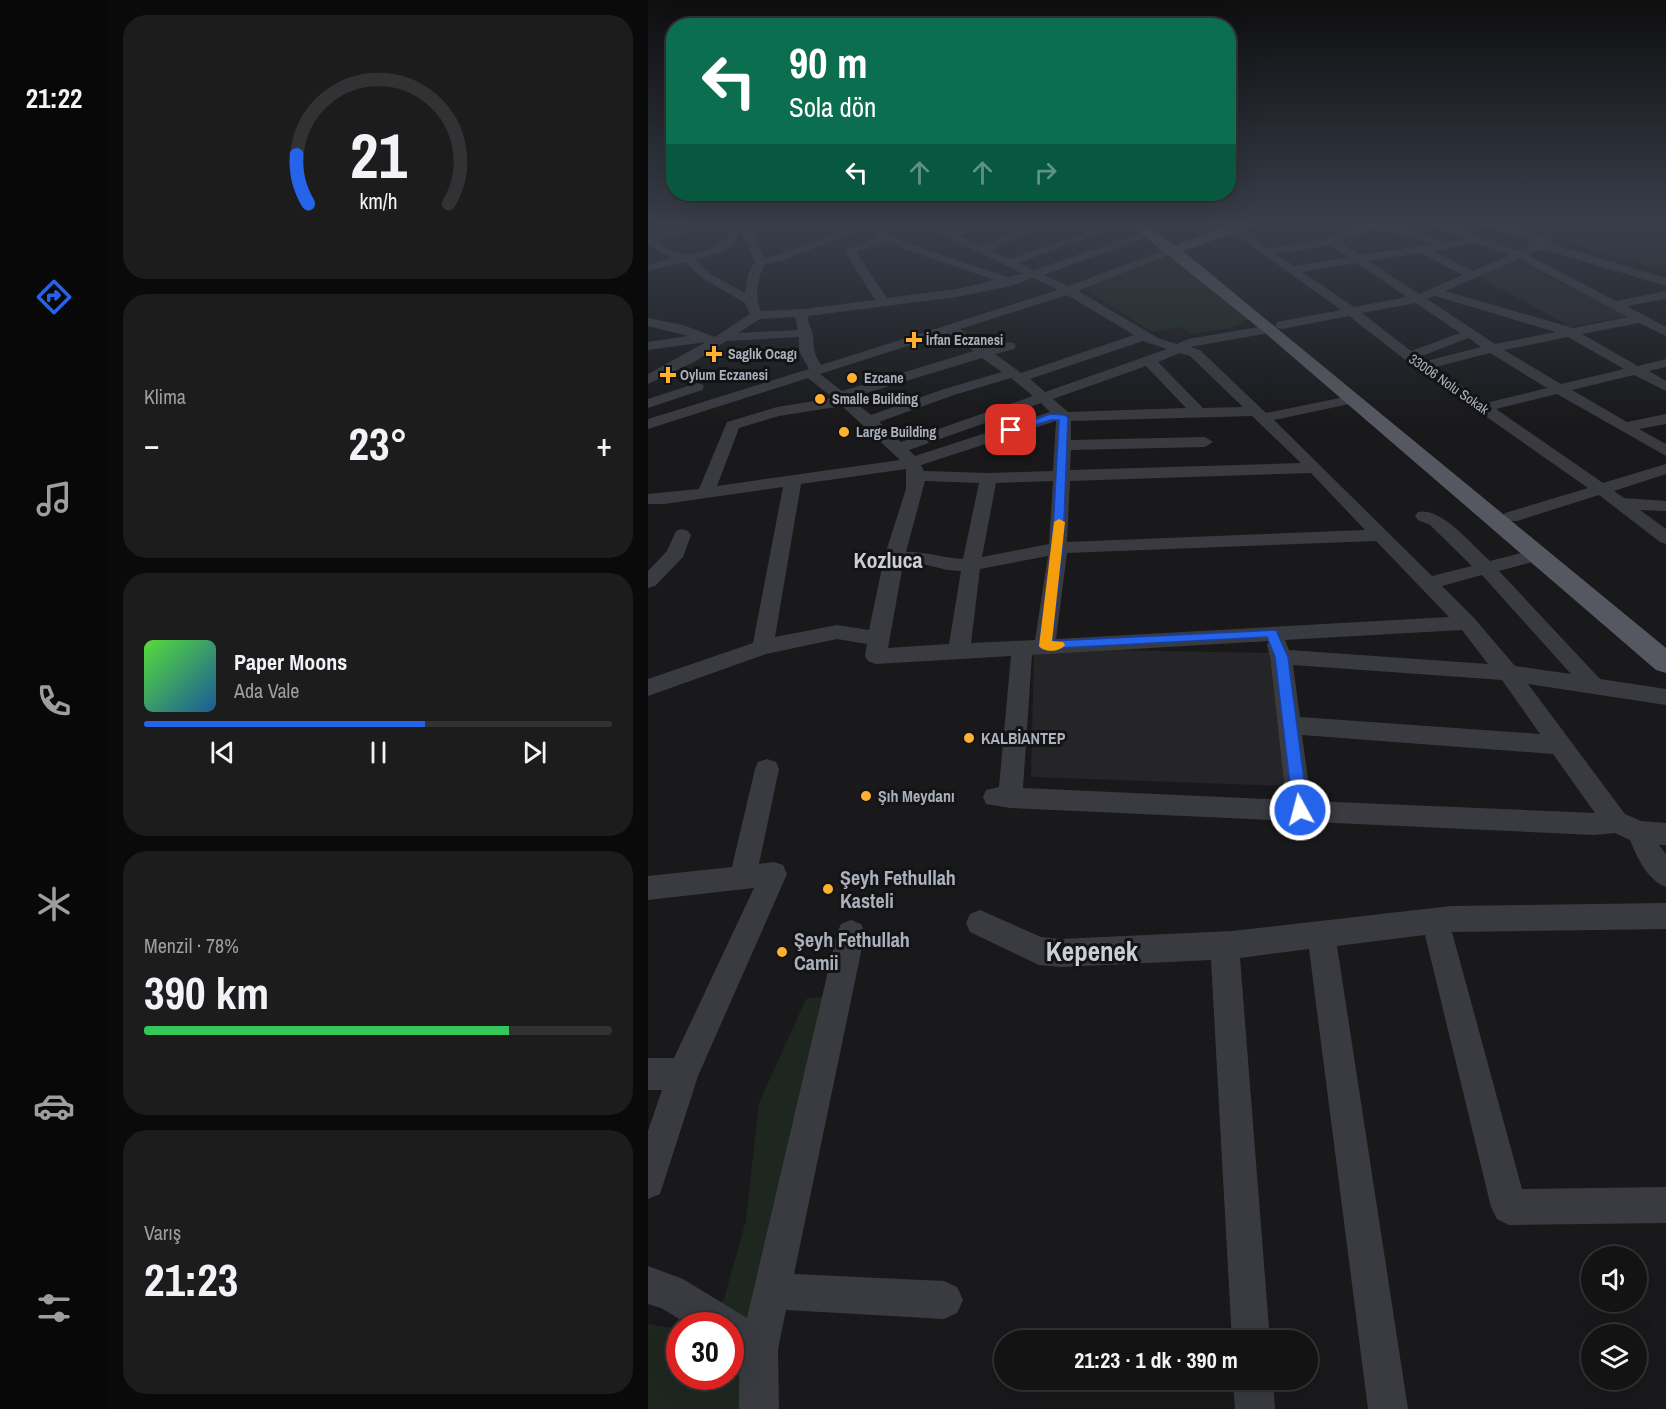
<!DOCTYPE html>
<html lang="tr">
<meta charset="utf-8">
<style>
:root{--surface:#131314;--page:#1c1c1d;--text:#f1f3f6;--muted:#9d9ea0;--line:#323234;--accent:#2563eb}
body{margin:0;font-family:"Archivo Narrow",sans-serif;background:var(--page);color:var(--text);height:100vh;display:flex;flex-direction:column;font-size:22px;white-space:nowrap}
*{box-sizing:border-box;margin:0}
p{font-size:20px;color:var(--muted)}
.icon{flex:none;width:33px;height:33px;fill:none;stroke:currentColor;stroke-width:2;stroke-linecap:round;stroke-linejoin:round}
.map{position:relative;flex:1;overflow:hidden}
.panel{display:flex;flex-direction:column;gap:15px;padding:15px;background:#0a0a0b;width:540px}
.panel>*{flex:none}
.guide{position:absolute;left:18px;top:18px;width:570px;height:183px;border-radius:24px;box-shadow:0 6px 24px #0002,0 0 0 2px var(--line);background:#0b6e4f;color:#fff;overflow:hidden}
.tools{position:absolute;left:933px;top:1246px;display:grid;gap:12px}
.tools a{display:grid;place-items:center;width:66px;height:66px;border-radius:50%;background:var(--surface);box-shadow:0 6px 24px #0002,0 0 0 2px var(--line);font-size:30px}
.speed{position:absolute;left:18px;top:1312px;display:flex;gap:12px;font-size:30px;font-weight:700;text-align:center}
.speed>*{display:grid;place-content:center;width:78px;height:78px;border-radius:50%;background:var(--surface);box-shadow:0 6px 24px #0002,0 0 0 2px var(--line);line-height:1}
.speed .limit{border:9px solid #d22;background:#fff;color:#111}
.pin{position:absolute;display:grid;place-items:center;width:51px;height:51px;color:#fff;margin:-26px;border-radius:12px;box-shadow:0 3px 9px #0006}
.me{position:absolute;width:66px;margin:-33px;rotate:353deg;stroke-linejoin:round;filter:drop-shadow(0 0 4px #0008)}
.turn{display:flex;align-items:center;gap:21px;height:126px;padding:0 24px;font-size:27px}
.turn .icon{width:78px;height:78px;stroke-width:2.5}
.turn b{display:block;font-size:42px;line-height:51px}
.lanes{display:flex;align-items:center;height:57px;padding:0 24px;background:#0003;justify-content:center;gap:30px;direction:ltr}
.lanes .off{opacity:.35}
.big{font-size:45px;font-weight:800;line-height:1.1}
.panel .widget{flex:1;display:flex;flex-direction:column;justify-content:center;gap:9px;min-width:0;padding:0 21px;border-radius:24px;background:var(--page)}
.panel .dial{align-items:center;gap:0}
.dial svg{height:156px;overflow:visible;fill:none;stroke:var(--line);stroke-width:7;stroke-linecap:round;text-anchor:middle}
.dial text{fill:var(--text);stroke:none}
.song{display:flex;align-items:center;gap:18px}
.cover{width:72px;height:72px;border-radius:9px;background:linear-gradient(135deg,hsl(110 70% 55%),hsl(210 70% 35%))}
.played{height:6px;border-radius:3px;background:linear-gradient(90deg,var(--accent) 60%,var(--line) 60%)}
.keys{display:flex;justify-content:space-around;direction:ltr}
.heat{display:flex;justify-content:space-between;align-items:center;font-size:33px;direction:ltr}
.charge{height:9px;border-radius:4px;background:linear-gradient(90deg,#34c759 78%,var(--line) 0)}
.trip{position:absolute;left:346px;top:1330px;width:324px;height:60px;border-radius:30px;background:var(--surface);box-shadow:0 6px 24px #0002,0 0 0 2px var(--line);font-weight:800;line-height:60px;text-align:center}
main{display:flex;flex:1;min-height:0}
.dock{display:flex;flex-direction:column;width:108px;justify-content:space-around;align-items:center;background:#080808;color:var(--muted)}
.dock .icon{width:42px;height:42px}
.dock .current{color:var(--accent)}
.dock b{font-size:27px;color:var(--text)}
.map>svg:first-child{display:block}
.built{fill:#252528}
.green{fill:#1e271f}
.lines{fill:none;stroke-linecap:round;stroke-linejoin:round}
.minor{fill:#3a3b41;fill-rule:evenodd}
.major{fill:#555860;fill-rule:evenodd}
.route{fill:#2563eb;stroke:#184099;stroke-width:1.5}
.slow{fill:#f59e0b}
.poi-dot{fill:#feb02e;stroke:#141416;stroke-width:2}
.labels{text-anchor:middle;stroke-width:6;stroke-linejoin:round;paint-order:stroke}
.far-poi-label{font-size:14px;font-weight:bold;fill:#aab0bc;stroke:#141416;text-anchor:start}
.far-street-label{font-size:14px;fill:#aab0bc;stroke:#141416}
.poi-label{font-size:16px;font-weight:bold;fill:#aab0bc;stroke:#141416;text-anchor:start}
.near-poi-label{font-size:20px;font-weight:bold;fill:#aab0bc;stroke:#141416;text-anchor:start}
.district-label{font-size:22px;font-weight:bold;fill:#cccfd7;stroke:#141416}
.near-district-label{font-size:27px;font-weight:bold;fill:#cccfd7;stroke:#141416}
</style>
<main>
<nav class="dock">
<b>21:22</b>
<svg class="icon current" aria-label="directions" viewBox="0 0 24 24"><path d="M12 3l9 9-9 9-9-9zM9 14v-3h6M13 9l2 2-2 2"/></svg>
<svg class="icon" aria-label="music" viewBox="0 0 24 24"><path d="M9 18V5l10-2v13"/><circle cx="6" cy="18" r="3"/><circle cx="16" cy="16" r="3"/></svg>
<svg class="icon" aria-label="phone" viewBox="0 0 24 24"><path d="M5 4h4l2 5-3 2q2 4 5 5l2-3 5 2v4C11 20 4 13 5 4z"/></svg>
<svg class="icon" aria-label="climate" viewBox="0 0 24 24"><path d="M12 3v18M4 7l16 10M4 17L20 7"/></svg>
<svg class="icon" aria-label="car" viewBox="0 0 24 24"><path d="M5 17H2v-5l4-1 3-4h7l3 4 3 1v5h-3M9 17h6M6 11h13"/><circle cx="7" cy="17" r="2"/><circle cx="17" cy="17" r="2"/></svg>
<svg class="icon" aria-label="filters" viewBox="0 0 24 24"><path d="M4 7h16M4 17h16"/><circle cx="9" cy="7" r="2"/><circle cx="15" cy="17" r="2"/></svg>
</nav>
<section class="panel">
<div class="widget dial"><svg viewBox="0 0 100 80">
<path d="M14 69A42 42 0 1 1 86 69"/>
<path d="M14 69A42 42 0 0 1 8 44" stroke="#2563eb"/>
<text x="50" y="56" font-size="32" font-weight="700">21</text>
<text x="50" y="72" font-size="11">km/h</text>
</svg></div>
<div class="widget"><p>Klima</p>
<div class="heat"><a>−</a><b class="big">23°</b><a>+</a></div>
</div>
<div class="widget">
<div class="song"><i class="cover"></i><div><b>Paper Moons</b><p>Ada Vale</p></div></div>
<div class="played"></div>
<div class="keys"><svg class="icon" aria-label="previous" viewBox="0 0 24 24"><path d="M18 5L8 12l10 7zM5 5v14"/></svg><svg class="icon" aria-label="pause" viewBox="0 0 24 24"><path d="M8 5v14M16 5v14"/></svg><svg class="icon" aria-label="next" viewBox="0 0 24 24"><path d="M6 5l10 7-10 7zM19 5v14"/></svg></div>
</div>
<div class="widget"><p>Menzil · 78%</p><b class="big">390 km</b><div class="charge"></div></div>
<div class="widget"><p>Varış</p><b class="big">21:23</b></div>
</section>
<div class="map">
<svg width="1018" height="1409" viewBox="0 0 1018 1409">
<rect width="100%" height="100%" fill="#19191b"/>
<g class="built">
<polygon points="871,261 980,316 923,327 831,277 862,262"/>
<polygon points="467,650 621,653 637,786 383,777 386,655"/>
</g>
<g class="green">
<polygon points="854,224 1018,224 1018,271"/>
<polygon points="514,258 533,260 603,318 583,328 543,334 533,327 504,332 436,289"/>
<polygon points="178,996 92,1377 91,1409 0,1409 0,1324 31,1329 32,1377 82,1377 82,1326 53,1326 76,1299 98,1220 111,1103 158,999"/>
</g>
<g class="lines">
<g class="minor">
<path d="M 53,224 L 73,224 L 68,227 L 7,240 C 15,245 23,252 33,254 C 46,257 76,247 81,234 L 76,224 L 86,224 L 91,234 C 85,253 63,255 47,259 L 64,275 L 97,293 L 100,274 L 107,262 L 91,224 L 101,224 L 117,258 L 129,255 L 208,224 L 222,224 L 267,246 L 360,277 L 375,274 L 272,224 L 286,224 L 302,232 L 325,224 L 341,224 L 311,236 L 332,245 L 391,224 L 406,224 L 341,250 L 362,259 L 461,224 L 476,224 L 371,263 L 386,270 L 497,231 L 505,231 L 505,235 L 396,275 L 421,286 L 521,248 L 529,248 L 529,252 L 430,291 L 512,339 L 529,344 L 540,339 L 622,325 L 627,326 L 629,329 L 627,332 L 542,347 L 552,350 L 618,413 L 706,395 L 711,396 L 713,399 L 711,402 L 626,420 L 784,576 L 824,566 L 782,525 L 770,520 L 767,516 L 770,512 C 793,506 825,546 842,561 L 889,549 L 896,551 L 898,555 L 896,559 L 851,571 L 952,679 L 1018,689 L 1018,705 L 880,684 L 977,814 L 993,821 L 1018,823 L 1018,845 L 1011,845 L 1018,854 L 1018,887 C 999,880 989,857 982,840 L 967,833 L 946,835 L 362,808 L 338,804 L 335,797 L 338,790 L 351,787 L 363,656 L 228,664 L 220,661 L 217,656 L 219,644 L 189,639 L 118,654 L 0,696 L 0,679 L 105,643 L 135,487 L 16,504 L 0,504 L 0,494 L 51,489 L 79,422 L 129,407 L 185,398 L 160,378 L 0,429 L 0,419 L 161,369 L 151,351 L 151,337 L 78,341 L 48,361 L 0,384 L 0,374 L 58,342 L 0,350 L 0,342 L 40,336 L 0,326 L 0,318 L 35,325 L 67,337 L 102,314 L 97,303 L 56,279 L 36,262 L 0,271 L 0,265 L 24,258 L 0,245 L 0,235 ZM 214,229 L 232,237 L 196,250 L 227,300 L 156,309 L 113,311 C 106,296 109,279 117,264 L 136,260 ZM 241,241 L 259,250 L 347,280 L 309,289 L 239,298 L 208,252 ZM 385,278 L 410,290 L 173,365 C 165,352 166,349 165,336 C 164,329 160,324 160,316 L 309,297 L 363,286 ZM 419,295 L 486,335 L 373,373 L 347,354 L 366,349 L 368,346 L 366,343 L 361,342 L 338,348 L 312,329 ZM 147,317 L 150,330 L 90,333 L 112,319 ZM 300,333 L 326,351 L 194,391 L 172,374 ZM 495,341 L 519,349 L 397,392 L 382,379 ZM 532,353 L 542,356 L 595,407 L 555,408 L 510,362 ZM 334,358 L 354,372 L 296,389 L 223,415 L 202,398 ZM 498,366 L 538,408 L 420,412 L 405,399 ZM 363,378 L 385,396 L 253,442 L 231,422 L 306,395 ZM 393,403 L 402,412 L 267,456 L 261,450 ZM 194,406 L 252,460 L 69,486 L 91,428 L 131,416 ZM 604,416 L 653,463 L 422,470 L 423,450 L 557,447 L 565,442 L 557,437 L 423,440 L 423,421 ZM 408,421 L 405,471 L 340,473 L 276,471 L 273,465 ZM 258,469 L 258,489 L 236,558 L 221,630 L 189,625 L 127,637 L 153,484 ZM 663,473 L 717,530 L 419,542 L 422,481 ZM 277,481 L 331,483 L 315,559 C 295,558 277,551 258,552 ZM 405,481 L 401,544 L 334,557 L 348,483 ZM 728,541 L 801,617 L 408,639 L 419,553 ZM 400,556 L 387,640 L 323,643 L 332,569 ZM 271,563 L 299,570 L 313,571 L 301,644 L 240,648 L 255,564 ZM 834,575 L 923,674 L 867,666 L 826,618 L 794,586 ZM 814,630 L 840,664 L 641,650 L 637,640 ZM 621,641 L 619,645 L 622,657 L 638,800 L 375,788 L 384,655 ZM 645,665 L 854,680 L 892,734 L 652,717 ZM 654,735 L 905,754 L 947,813 L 663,801 Z"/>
<path d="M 719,224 L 751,227 L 797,242 L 817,239 L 781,224 L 796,224 L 871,251 L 883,245 L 879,242 L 881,240 L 833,224 L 850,224 L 902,239 L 905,242 L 904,244 L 1018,278 L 1018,286 L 894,249 L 880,255 L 968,301 L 1018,291 L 1018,299 L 979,306 L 1018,327 L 1018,336 L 991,323 L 934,334 L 990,366 L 1018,359 L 1018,367 L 1001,371 L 1018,381 L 1018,391 L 986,375 L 924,390 L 979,422 L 1018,414 L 1018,424 L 991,429 L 1018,444 L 1018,456 L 909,394 L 848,409 L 955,483 L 1018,464 L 1018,474 L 966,491 L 976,498 L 1018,501 L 1018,511 L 992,510 L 1018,529 L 1018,544 L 1012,542 L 951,495 L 869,521 L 857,521 L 854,517 L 857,513 L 940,488 L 756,359 L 701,316 L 634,329 L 629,328 L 628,325 L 629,322 L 693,310 L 580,229 L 589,227 L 620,248 L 682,238 ZM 726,228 L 749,233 L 783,244 L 713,255 L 692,242 ZM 829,243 L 861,255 L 825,271 L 785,251 ZM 682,245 L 701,257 L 646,266 L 628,254 ZM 772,253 L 815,275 L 771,294 L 721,261 ZM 871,259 L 980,317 L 925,328 L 797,291 ZM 709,263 L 759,297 L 706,307 L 654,272 ZM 787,296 L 908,332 L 847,344 L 779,299 ZM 768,303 L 812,333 L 763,351 L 714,313 ZM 920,337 L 976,369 L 913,384 L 856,350 ZM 821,338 L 833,347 L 778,361 L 771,357 ZM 842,353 L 899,388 L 838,403 L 787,367 Z"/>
<polygon points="49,383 54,384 56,387 54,390 0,408 0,399"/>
<polygon points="34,529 40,531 43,535 35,557 7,586 0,588 0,571 19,551 28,531"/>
<polygon points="119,759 128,762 131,769 111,864 126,862 135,865 139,874 50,1076 12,1194 0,1199 0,1131 14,1090 0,1090 0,1058 26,1058 106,888 0,900 0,876 84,867 107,769 110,762"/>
<polygon points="1018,903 1018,929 804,932 874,1189 1018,1187 1018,1223 861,1225 849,1219 843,1207 777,935 689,946 760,1409 720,1409 661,949 592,958 622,1341 584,1341 563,960 413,967 391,965 322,932 318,923 322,914 332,910 393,937 413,939 584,931 803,906"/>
<polygon points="203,920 213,924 217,933 146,1274 296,1281 309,1287 315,1300 309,1313 296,1319 138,1310 130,1349 131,1409 91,1409 91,1359 82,1352 82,1326 43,1326 13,1308 0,1304 0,1266 35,1279 99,1318 189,933 193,924"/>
<polygon points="585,1380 625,1380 627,1409 587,1409"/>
</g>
<polygon class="major" points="481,224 497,224 527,245 585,224 605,224 603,227 535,251 1018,648 1018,673 1008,670 616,332"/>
</g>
<linearGradient id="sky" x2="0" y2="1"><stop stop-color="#0e0e0f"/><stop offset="0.53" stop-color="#383e4a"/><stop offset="1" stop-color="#383e4a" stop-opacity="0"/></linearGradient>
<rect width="1018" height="421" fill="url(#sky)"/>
<polygon class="route" points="402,414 416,415 420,417 415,548 404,641 628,630 640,657 660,810 658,814 652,816 647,814 645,810 627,657 619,637 393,649 391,646 404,548 411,420 403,420 363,433 358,430"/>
<path class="slow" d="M 411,519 L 417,522 L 404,641 L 415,642 L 417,645 C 412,652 396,653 391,646 L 406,522 Z"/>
<g class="poi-dot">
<path d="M263 331h6v6h6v6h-6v6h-6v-6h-6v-6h6z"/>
<path d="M63 345h6v6h6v6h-6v6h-6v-6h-6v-6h6z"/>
<path d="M17 366h6v6h6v6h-6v6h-6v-6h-6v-6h6z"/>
<circle cx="204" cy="378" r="6"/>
<circle cx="172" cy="399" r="6"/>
<circle cx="196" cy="432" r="6"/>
<circle cx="321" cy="738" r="6"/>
<circle cx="218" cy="796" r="6"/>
<circle cx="180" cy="889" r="6"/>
<circle cx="134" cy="952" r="6"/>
</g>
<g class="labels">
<g class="far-poi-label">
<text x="278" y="345">İrfan Eczanesi</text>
<text x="80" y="359">Saglık Ocagı</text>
<text x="32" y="380">Oylum Eczanesi</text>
<text x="216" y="383">Ezcane</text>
<text x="184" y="404">Smalle Building</text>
<text x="208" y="437">Large Building</text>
</g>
<g class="far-street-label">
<text transform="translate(801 384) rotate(35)" y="5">33006 Nolu Sokak</text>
</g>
<g class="poi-label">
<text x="333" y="744">KALBİANTEP</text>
<text x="230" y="802">Şıh Meydanı</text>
</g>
<g class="near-poi-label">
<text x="192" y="885">Şeyh Fethullah<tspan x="192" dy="23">Kasteli</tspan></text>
<text x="146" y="947">Şeyh Fethullah<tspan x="146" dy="23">Camii</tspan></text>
</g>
<g class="district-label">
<text x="240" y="568">Kozluca</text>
</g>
<g class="near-district-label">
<text x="444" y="961">Kepenek</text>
</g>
</g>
</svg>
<div class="tools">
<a><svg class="icon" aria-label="sound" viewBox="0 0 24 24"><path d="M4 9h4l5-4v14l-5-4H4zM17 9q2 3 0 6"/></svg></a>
<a><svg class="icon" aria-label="layers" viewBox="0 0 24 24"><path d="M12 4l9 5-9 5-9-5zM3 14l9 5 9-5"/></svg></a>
</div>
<div class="speed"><div class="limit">30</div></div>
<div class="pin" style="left:363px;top:430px;background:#d93025"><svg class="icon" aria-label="arrive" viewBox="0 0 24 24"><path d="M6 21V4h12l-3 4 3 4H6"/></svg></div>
<svg class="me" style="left:652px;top:810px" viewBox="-20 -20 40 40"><circle r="17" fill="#2563eb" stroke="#fff" stroke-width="3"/><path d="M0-11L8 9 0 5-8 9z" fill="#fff"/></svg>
<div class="trip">21:23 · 1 dk · 390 m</div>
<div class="guide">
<div class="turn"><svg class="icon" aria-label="left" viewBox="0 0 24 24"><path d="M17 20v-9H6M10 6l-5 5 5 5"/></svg><div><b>90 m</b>Sola dön</div></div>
<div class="lanes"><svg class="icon" aria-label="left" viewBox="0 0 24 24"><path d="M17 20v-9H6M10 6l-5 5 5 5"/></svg><svg class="icon off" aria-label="ahead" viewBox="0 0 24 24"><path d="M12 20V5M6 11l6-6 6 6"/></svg><svg class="icon off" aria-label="ahead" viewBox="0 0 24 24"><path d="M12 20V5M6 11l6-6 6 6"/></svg><svg class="icon off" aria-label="right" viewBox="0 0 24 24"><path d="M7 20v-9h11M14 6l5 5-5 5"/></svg></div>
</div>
</div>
</main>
